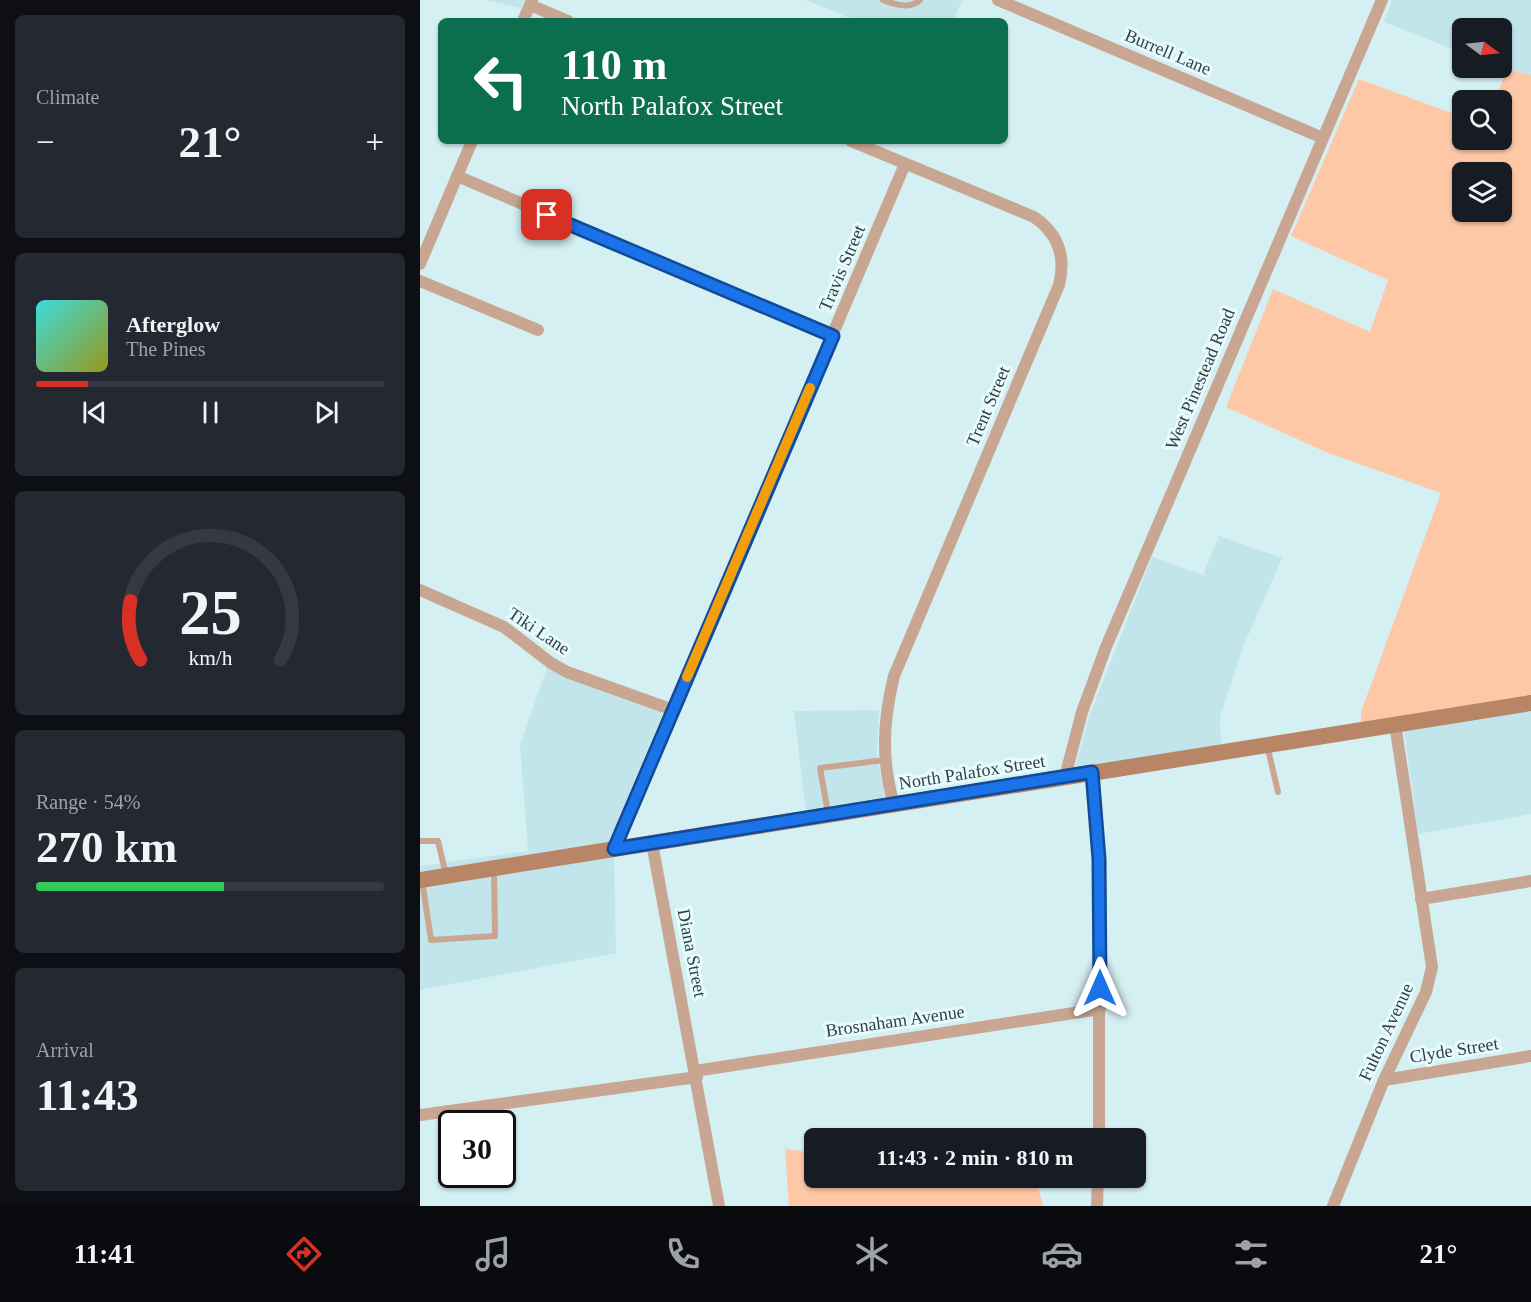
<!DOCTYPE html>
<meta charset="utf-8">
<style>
:root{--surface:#171b24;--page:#242831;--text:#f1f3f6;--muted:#9ea1a6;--line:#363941;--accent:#d93025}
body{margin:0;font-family:Georgia,serif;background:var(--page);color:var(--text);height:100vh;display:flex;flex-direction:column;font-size:22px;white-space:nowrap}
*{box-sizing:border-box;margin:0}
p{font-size:20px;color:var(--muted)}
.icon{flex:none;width:33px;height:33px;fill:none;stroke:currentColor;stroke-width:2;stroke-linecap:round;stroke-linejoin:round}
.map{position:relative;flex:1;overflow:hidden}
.sheet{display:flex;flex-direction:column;gap:15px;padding:15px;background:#0d0f14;width:420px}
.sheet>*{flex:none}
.banner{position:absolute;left:18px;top:18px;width:570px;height:126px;border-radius:9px;box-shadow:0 2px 4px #0004;background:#0b6e4f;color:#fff;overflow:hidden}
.needle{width:39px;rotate:105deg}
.controls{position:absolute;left:1032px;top:18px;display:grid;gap:12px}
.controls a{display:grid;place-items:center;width:60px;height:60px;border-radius:9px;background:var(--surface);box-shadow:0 2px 4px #0004;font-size:30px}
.speed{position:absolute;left:18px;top:1110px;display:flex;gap:12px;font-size:30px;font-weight:700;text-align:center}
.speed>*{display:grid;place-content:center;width:78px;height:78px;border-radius:50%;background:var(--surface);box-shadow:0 2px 4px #0004;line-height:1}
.speed .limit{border:3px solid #111;border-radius:9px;background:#fff;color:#111}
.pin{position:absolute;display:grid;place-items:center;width:51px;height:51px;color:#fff;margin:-26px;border-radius:12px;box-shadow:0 3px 9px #0006}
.me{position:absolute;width:66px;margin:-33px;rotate:0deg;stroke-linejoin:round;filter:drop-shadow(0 0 4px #0008)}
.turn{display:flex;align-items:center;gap:21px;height:126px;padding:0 24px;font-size:27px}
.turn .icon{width:78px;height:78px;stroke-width:2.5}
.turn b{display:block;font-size:42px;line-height:51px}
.big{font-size:45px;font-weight:600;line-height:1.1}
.sheet .widget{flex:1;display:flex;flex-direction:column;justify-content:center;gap:9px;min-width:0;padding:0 21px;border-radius:9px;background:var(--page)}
.sheet .dial{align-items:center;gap:0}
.dial svg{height:156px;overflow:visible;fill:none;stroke:var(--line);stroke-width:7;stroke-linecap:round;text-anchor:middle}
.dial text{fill:var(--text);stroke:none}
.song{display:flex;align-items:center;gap:18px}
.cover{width:72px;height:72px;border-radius:9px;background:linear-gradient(135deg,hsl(180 70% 55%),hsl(60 70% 35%))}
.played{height:6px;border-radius:3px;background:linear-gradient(90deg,var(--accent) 15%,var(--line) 15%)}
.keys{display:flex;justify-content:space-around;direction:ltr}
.heat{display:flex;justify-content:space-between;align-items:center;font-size:33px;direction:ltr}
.charge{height:9px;border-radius:4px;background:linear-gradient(90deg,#34c759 54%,var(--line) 0)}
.trip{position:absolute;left:384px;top:1128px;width:342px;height:60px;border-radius:9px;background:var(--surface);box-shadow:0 2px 4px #0004;font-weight:600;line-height:60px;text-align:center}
.dock{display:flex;height:96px;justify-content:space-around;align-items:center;background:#090b0e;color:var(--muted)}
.dock .icon{width:42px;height:42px}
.dock .current{color:var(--accent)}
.dock b{font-size:27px;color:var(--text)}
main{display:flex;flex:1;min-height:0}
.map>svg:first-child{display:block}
.built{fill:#c1e5ea}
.green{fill:#fec8a7;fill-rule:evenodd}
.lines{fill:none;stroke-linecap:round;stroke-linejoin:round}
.service{stroke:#c9a692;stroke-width:6}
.minor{stroke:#c9a692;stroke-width:12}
.secondary{stroke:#b88566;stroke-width:16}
.route-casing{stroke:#114b97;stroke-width:15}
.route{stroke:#1a73e8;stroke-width:10}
.slow{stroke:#f59e0b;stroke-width:10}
.labels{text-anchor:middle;stroke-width:6;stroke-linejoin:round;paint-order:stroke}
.street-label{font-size:18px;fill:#343f40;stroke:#e6fcfe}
</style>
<main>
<section class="sheet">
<div class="widget"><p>Climate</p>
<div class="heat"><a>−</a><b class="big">21°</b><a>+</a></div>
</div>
<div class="widget">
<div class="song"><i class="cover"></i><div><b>Afterglow</b><p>The Pines</p></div></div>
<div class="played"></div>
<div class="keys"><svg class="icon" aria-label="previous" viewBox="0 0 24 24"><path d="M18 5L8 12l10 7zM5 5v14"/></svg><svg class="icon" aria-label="pause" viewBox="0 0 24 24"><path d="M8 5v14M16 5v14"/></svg><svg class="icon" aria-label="next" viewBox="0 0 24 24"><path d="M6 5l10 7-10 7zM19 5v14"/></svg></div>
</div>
<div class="widget dial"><svg viewBox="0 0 100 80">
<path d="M14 69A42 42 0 1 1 86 69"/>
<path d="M14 69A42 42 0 0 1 9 39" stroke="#d93025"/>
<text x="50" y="56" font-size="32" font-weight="700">25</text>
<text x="50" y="72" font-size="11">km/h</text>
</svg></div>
<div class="widget"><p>Range · 54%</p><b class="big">270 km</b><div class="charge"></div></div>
<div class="widget"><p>Arrival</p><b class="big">11:43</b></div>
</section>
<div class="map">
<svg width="1111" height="1206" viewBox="0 0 1111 1206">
<rect width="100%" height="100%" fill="#d5f0f3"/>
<g class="built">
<polygon points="65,0 104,0 101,8"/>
<polygon points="385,0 542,0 533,21 438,21"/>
<polygon points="972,0 1111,0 1111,75 1082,67 1082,28 1042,28 1042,53 964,22"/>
<polygon points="799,536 862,558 823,647 800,717 801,745 655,768 670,714 732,557 783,575"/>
<polygon points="127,668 154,681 243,713 188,843 0,873 0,866 108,851 100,745"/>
<polygon points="1111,709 1111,814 998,834 984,730"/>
<polygon points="459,710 457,754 465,799 386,812 374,711"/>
<polygon points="194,856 196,953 0,990 0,886"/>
</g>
<g class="green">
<path d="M 1087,69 L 1111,75 L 1111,696 L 941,723 L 941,712 L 1021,493 L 908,453 L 806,407 L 853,289 L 950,332 L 968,280 L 871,236 L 939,79 L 1042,117 L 1042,140 L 1082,140 L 1082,100 L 1075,100 ZM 1042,172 L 1082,172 L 1082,212 L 1042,212 Z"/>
<polygon points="550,1131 561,1138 486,1138 488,1137"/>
<polygon points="365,1149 394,1153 394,1178 609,1178 618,1186 623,1206 369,1206"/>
</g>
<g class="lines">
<g class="service">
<path d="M 463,0 C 475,4 490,10 500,0"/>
<polyline points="847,745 858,792"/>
<polyline points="408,813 400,768 465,760"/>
<polyline points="0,841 18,841 26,875"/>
<polyline points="2,880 11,940 75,936 74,869"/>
</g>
<g class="minor">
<polyline points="578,0 903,138"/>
<polyline points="110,5 148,21"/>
<polyline points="103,21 112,0"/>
<path d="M 431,141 L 614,217 C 639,234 646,257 639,285 L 474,676 C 463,721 461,760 474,805"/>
<polyline points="37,176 413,336"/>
<polyline points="0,264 52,141"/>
<polyline points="0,281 118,330"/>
<polyline points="0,590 84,627 131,663 147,672 253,710"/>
<polyline points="672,772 679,859 679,1138"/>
<polyline points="645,777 662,712 686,647 962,0"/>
<polyline points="232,843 299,1206"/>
<polyline points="194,849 485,164"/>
<polyline points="1001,899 1111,881"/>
<polyline points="275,1071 680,1009"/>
<polyline points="964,1080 1111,1056"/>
<polyline points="0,1115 277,1077"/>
<polyline points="677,1206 678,1178"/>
<polyline points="913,1206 964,1080 1006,992 1012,967 975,724"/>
</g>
<polyline class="secondary" points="0,880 1111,703"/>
</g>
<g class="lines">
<defs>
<polyline id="route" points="127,215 413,336 194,849 672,772 679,859 680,988"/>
</defs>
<use href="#route" class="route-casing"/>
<use href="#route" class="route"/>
<polyline class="slow" points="267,677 390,388"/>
</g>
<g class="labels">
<g class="street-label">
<text transform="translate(748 52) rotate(23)" y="6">Burrell Lane</text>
<text transform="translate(422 268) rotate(-67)" y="6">Travis Street</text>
<text transform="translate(780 379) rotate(-67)" y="6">West Pinestead Road</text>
<text transform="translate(568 406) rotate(-67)" y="6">Trent Street</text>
<text transform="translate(119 631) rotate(34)" y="6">Tiki Lane</text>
<text transform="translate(552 772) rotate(-9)" y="6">North Palafox Street</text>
<text transform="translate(272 953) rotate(79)" y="6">Diana Street</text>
<text transform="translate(475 1021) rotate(-8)" y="6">Brosnaham Avenue</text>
<text transform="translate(966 1032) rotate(-65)" y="6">Fulton Avenue</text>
<text transform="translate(1034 1050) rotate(-9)" y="6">Clyde Street</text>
</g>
</g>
</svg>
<div class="controls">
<a><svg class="needle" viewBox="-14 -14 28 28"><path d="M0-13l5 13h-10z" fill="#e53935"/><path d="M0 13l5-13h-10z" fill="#9ea1a6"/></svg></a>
<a><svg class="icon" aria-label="search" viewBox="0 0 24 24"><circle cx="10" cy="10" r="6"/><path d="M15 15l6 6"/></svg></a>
<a><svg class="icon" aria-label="layers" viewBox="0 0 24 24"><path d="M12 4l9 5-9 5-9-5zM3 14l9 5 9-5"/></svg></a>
</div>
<div class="speed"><div class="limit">30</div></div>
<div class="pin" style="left:127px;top:215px;background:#d93025"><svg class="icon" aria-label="arrive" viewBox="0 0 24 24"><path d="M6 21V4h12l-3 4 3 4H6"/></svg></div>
<svg class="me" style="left:680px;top:988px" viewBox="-20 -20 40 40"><path d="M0-17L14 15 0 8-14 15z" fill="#1a73e8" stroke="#fff" stroke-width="4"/></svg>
<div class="trip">11:43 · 2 min · 810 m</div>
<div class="banner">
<div class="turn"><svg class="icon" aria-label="left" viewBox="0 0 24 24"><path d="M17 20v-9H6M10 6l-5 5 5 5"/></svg><div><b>110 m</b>North Palafox Street</div></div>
</div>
</div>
</main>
<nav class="dock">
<b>11:41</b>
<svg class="icon current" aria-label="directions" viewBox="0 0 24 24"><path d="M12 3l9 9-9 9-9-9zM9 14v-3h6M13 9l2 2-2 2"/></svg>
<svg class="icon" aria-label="music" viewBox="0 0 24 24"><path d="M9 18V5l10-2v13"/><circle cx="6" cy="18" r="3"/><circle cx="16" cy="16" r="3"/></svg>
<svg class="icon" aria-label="phone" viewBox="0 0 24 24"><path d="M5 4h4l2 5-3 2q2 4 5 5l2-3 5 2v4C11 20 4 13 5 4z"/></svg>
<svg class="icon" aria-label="climate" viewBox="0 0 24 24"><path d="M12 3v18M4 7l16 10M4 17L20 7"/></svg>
<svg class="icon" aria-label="car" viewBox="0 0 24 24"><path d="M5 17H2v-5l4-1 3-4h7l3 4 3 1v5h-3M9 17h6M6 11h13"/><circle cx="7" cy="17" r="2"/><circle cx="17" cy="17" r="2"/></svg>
<svg class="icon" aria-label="filters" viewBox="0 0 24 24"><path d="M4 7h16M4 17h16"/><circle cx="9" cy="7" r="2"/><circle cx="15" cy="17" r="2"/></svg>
<b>21°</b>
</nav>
